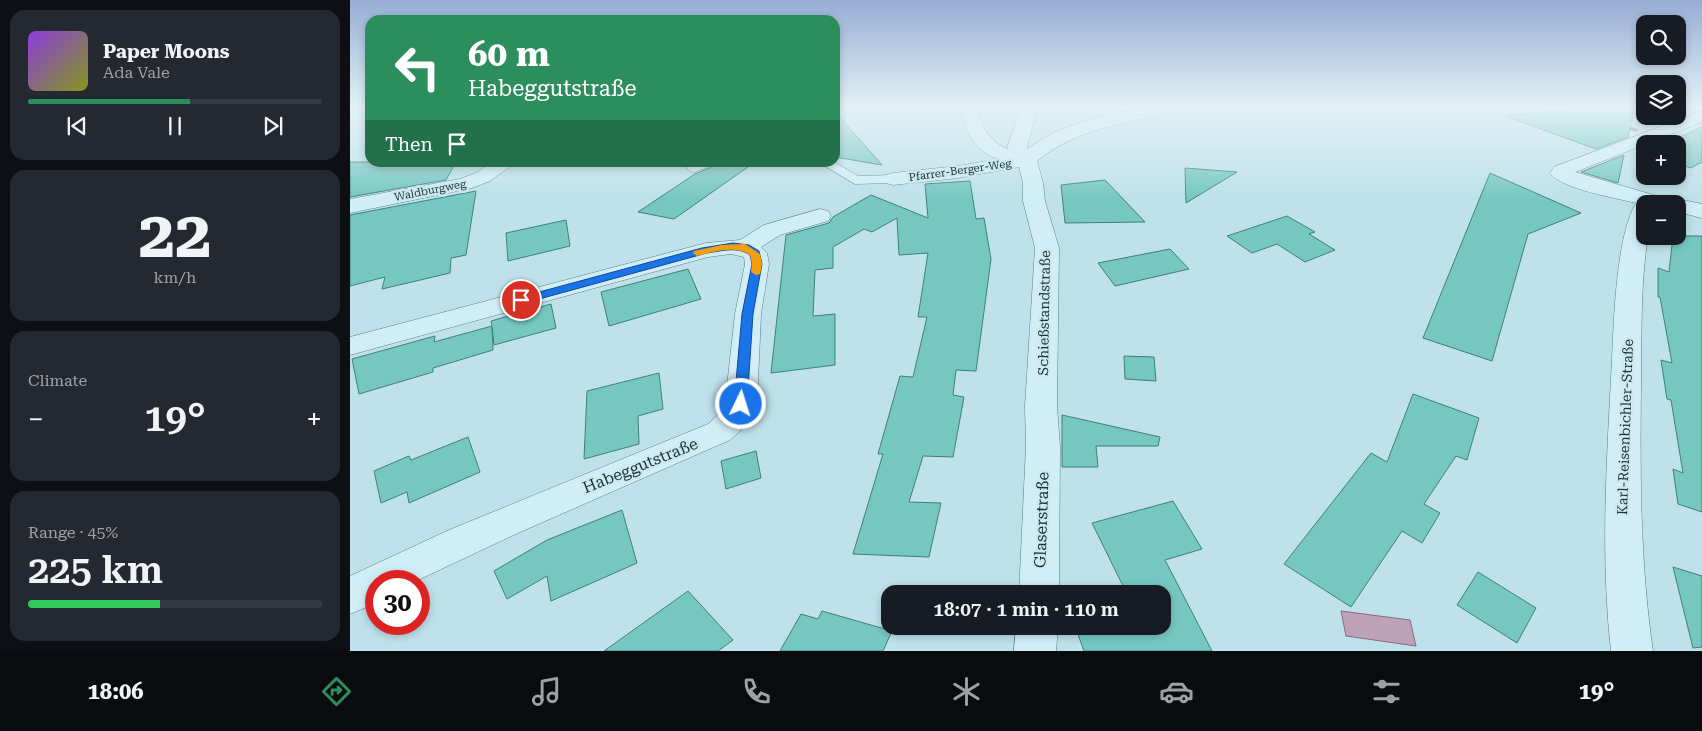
<!DOCTYPE html>
<meta charset="utf-8">
<style>
:root{--surface:#171b24;--page:#242831;--text:#f1f3f6;--muted:#9ea1a6;--line:#363941;--accent:#2c8e5d}
body{margin:0;font-family:"Roboto Serif",serif;background:var(--page);color:var(--text);height:100vh;display:flex;flex-direction:column;font-size:19px;white-space:nowrap}
*{box-sizing:border-box;margin:0}
p{font-size:16px;color:var(--muted)}
.icon{flex:none;width:28px;height:28px;fill:none;stroke:currentColor;stroke-width:2;stroke-linecap:round;stroke-linejoin:round}
.map{position:relative;flex:1;overflow:hidden}
.drawer{display:flex;flex-direction:column;gap:10px;padding:10px;background:#0d0f14;width:350px}
.drawer>*{flex:none}
.guide{position:absolute;left:15px;top:15px;width:475px;height:152px;border-radius:15px;box-shadow:0 2px 8px #0003;background:#2c8e5d;color:#fff;overflow:hidden}
.fabs{position:absolute;left:1286px;top:15px;display:grid;gap:10px}
.fabs a{display:grid;place-items:center;width:50px;height:50px;border-radius:10px;background:var(--surface);box-shadow:0 2px 8px #0003;font-size:25px}
.speed{position:absolute;left:15px;top:570px;display:flex;gap:10px;font-size:25px;font-weight:700;text-align:center}
.speed>*{display:grid;place-content:center;width:65px;height:65px;border-radius:50%;background:var(--surface);box-shadow:0 2px 8px #0003;line-height:1}
.speed .limit{border:8px solid #d22;background:#fff;color:#111}
.pin{position:absolute;display:grid;place-items:center;width:42px;height:42px;color:#fff;margin:-21px;border:2px solid #fff;border-radius:50%;box-shadow:0 1px 5px #0007}
.me{position:absolute;width:55px;margin:-28px;rotate:4deg;stroke-linejoin:round;filter:drop-shadow(0 0 4px #0008)}
.turn{display:flex;align-items:center;gap:18px;height:105px;padding:0 20px;font-size:22px}
.turn .icon{width:65px;height:65px;stroke-width:2.5}
.turn b{display:block;font-size:35px;line-height:42px}
.then{display:flex;align-items:center;height:48px;padding:0 20px;background:#0003;gap:10px;font-size:19px}
.big{font-size:38px;font-weight:600;line-height:1.1}
.drawer .card{flex:1;display:flex;flex-direction:column;justify-content:center;gap:8px;min-width:0;padding:0 18px;border-radius:15px;background:var(--page)}
.drawer .dial{align-items:center;gap:0}
.dial b{font-size:65px;line-height:1}
.song{display:flex;align-items:center;gap:15px}
.cover{width:60px;height:60px;border-radius:8px;background:linear-gradient(135deg,hsl(270 70% 55%),hsl(70 70% 35%))}
.played{height:5px;border-radius:2px;background:linear-gradient(90deg,var(--accent) 55%,var(--line) 55%)}
.keys{display:flex;justify-content:space-around;direction:ltr}
.heat{display:flex;justify-content:space-between;align-items:center;font-size:28px;direction:ltr}
.charge{height:8px;border-radius:4px;background:linear-gradient(90deg,#34c759 45%,var(--line) 0)}
.trip{position:absolute;left:531px;top:585px;width:290px;height:50px;border-radius:15px;background:var(--surface);box-shadow:0 2px 8px #0003;font-weight:600;line-height:50px;text-align:center}
.dock{display:flex;height:80px;justify-content:space-around;align-items:center;background:#090b0e;color:var(--muted)}
.dock .icon{width:35px;height:35px}
.dock .active{color:var(--accent)}
.dock b{font-size:22px;color:var(--text)}
main{display:flex;flex:1;min-height:0}
.map>svg:first-child{display:block}
.water{fill:#bda2b7;stroke:#896a81}
.lines{fill:none;stroke-linecap:round;stroke-linejoin:round}
.stream{fill:#896a81;fill-rule:evenodd}
.building{fill:#76c7c2;stroke:#3f807a}
.lane-casing{stroke:#588082;stroke-width:1}
.street-casing{stroke:#588082;stroke-width:1}
.lane{fill:#d1eef6;fill-rule:evenodd}
.street{fill:#d1eef6;fill-rule:evenodd}
.route{fill:#1a73e8;stroke:#114b97}
.slow{fill:#f59e0b}
.labels{text-anchor:middle;stroke-width:5;stroke-linejoin:round;paint-order:stroke}
.far-street-label{font-size:11px;fill:#1c3232;stroke:#cdeaf3}
.street-label{font-size:14px;fill:#1c3232;stroke:#cdeaf3}
.near-street-label{font-size:16px;fill:#1c3232;stroke:#cdeaf3}
</style>
<main>
<section class="drawer">
<div class="card">
<div class="song"><i class="cover"></i><div><b>Paper Moons</b><p>Ada Vale</p></div></div>
<div class="played"></div>
<div class="keys"><svg class="icon" aria-label="previous" viewBox="0 0 24 24"><path d="M18 5L8 12l10 7zM5 5v14"/></svg><svg class="icon" aria-label="pause" viewBox="0 0 24 24"><path d="M8 5v14M16 5v14"/></svg><svg class="icon" aria-label="next" viewBox="0 0 24 24"><path d="M6 5l10 7-10 7zM19 5v14"/></svg></div>
</div>
<div class="card dial"><b>22</b><p>km/h</p></div>
<div class="card"><p>Climate</p>
<div class="heat"><a>−</a><b class="big">19°</b><a>+</a></div>
</div>
<div class="card"><p>Range · 45%</p><b class="big">225 km</b><div class="charge"></div></div>
</section>
<div class="map">
<svg width="1352" height="651" viewBox="0 0 1352 651">
<rect width="100%" height="100%" fill="#bee1eb"/>
<polygon class="water" points="991,611 1060,620 1066,646 996,636"/>
<g class="lines">
<g class="stream">
<polygon points="1212,107 1220,107 1234,113 1229,114"/>
<polygon points="1269,123 1288,129 1289,130 1286,132 1267,126 1267,124"/>
</g>
</g>
<g class="building">
<polygon points="1245,107 1284,107 1278,137 1246,149 1155,116"/>
<polygon points="485,112 532,165 485,157"/>
<polygon points="1352,127 1352,162 1341,168 1328,164 1328,144 1314,144"/>
<polygon points="1274,155 1268,183 1231,172"/>
<polygon points="0,162 106,162 96,180 0,197"/>
<polygon points="374,162 405,162 324,219 288,212 345,174"/>
<polygon points="835,168 887,172 836,203"/>
<polygon points="1140,173 1231,213 1178,234 1142,361 1073,338"/>
<polygon points="755,180 795,222 715,223 711,185"/>
<polygon points="620,181 626,219 634,218 641,259 626,371 606,370 603,395 614,397 603,457 573,456 559,502 591,503 579,557 503,554 533,454 528,454 550,376 563,377 577,317 568,317 578,253 549,255 547,218 522,232 514,229 483,247 483,268 465,270 463,316 485,314 485,365 421,373 436,235 479,223 483,217 521,195 578,218 575,184"/>
<polygon points="126,191 116,255 101,258 100,273 32,289 35,277 0,286 0,215"/>
<polygon points="937,216 965,232 959,234 985,250 955,262 927,244 902,253 877,236"/>
<polygon points="216,220 220,246 158,261 156,233"/>
<polygon points="1323,236 1352,236 1352,512 1328,504 1323,469 1333,473 1321,400 1317,399 1311,360 1322,363 1310,297 1308,297 1308,268 1319,272"/>
<polygon points="820,249 839,269 765,286 748,263"/>
<polygon points="338,269 351,299 259,326 251,292"/>
<polygon points="201,304 206,328 144,345 142,327 143,350 83,368 83,372 9,394 2,359 85,336 84,342 142,326 141,321"/>
<polygon points="774,356 804,357 806,381 775,379"/>
<polygon points="309,373 313,409 288,416 289,444 234,459 237,391"/>
<polygon points="1063,394 1129,418 1117,460 1106,456 1074,504 1090,513 1072,543 1052,531 1001,607 934,564 1021,453 1037,462"/>
<polygon points="712,415 810,437 808,446 746,446 748,467 712,467"/>
<polygon points="118,437 130,472 59,503 57,492 31,503 24,471 59,456 61,460"/>
<polygon points="406,451 411,478 376,489 371,461"/>
<polygon points="823,501 852,549 815,560 862,651 734,651 725,626 812,626 812,594 777,594 742,523"/>
<polygon points="272,510 287,563 201,601 197,576 157,599 144,571 197,540"/>
<polygon points="1323,567 1352,576 1352,647 1343,648"/>
<polygon points="1128,572 1186,608 1167,643 1107,605"/>
<polygon points="338,591 383,640 368,651 254,651"/>
<polygon points="472,611 542,631 533,651 430,651 451,614 468,619"/>
</g>
<g class="lines">
<defs>
<g id="lane">
<polygon points="350,162 370,162 343,173 337,169 338,166"/>
<polygon points="468,162 484,162 508,176 543,175 550,179 543,183 505,184"/>
</g>
<g id="street">
<path d="M 610,107 L 627,107 C 632,128 639,141 659,150 L 657,148 L 671,107 L 688,107 L 677,147 L 678,149 C 708,125 760,112 798,108 C 809,106 821,107 832,107 L 830,111 C 780,123 728,127 687,161 L 693,183 L 695,201 L 709,248 L 707,406 L 710,446 L 709,594 L 669,594 L 676,446 L 675,406 L 685,248 L 673,201 L 673,183 L 669,167 L 608,178 L 543,185 L 536,183 L 533,179 L 536,175 L 543,173 L 608,166 L 648,159 C 624,151 615,130 610,107 Z"/>
<path d="M 1352,111 L 1352,122 L 1225,172 L 1324,201 L 1328,199 L 1352,204 L 1352,218 L 1328,212 L 1328,204 L 1295,204 L 1295,236 L 1298,236 C 1290,285 1292,335 1291,385 C 1290,474 1290,562 1303,651 L 1261,651 C 1250,553 1257,457 1262,359 C 1264,319 1266,237 1286,203 C 1266,198 1211,189 1200,173 L 1204,167 Z"/>
<polygon points="142,162 166,162 140,181 122,188 0,213 0,199 110,179 126,173"/>
<polygon points="470,209 478,211 481,216 478,221 430,235 411,247 417,253 419,264 411,314 407,404 393,428 380,440 168,533 66,581 26,581 26,603 0,614 0,576 99,530 358,424 371,412 375,404 385,314 395,264 394,257 381,254 358,257 0,355 0,337 356,243 390,240 414,225"/>
<polygon points="666,626 708,626 706,651 664,651"/>
</g>
</defs>
<use href="#lane" class="lane-casing"/>
<use href="#street" class="street-casing"/>
<use href="#lane" class="lane"/>
<use href="#street" class="street"/>
</g>
<linearGradient id="sky" x2="0" y2="1"><stop stop-color="#97add4"/><stop offset="0.54" stop-color="#e2f2f6"/><stop offset="1" stop-color="#e2f2f6" stop-opacity="0"/></linearGradient>
<rect width="1352" height="199" fill="url(#sky)"/>
<path class="route" d="M 383,243 L 399,245 L 409,251 L 412,264 L 403,314 L 397,404 L 395,407 L 386,407 L 384,404 L 392,314 L 402,264 L 400,255 C 387,246 372,251 357,253 L 171,304 L 166,300 L 167,298 L 352,248 Z"/>
<path class="slow" d="M 395,244 L 410,254 L 412,264 L 410,274 L 406,275 L 401,272 L 402,264 L 400,255 C 385,245 364,252 347,256 L 343,253 L 344,251 L 372,245 Z"/>
<g class="labels">
<g class="far-street-label">
<text transform="translate(610 170) rotate(-8)" y="4">Pfarrer-Berger-Weg</text>
<text transform="translate(80 190) rotate(-11)" y="4">Waldburgweg</text>
</g>
<g class="street-label">
<text transform="translate(694 313) rotate(-89)" y="5">Schießstandstraße</text>
<text transform="translate(1275 427) rotate(-88)" y="5">Karl-Reisenbichler-Straße</text>
</g>
<g class="near-street-label">
<text transform="translate(290 465) rotate(-22)" y="6">Habeggutstraße</text>
<text transform="translate(691 520) rotate(-88)" y="6">Glaserstraße</text>
</g>
</g>
</svg>
<div class="fabs">
<a><svg class="icon" aria-label="search" viewBox="0 0 24 24"><circle cx="10" cy="10" r="6"/><path d="M15 15l6 6"/></svg></a>
<a><svg class="icon" aria-label="layers" viewBox="0 0 24 24"><path d="M12 4l9 5-9 5-9-5zM3 14l9 5 9-5"/></svg></a>
<a>+</a>
<a>−</a>
</div>
<div class="speed"><div class="limit">30</div></div>
<div class="pin" style="left:171px;top:300px;background:#d93025"><svg class="icon" aria-label="arrive" viewBox="0 0 24 24"><path d="M6 21V4h12l-3 4 3 4H6"/></svg></div>
<svg class="me" style="left:391px;top:404px" viewBox="-20 -20 40 40"><circle r="17" fill="#1a73e8" stroke="#fff" stroke-width="3"/><path d="M0-11L8 9 0 5-8 9z" fill="#fff"/></svg>
<div class="trip">18:07 · 1 min · 110 m</div>
<div class="guide">
<div class="turn"><svg class="icon" aria-label="left" viewBox="0 0 24 24"><path d="M17 20v-9H6M10 6l-5 5 5 5"/></svg><div><b>60 m</b>Habeggutstraße</div></div>
<div class="then">Then<svg class="icon" aria-label="arrive" viewBox="0 0 24 24"><path d="M6 21V4h12l-3 4 3 4H6"/></svg></div>
</div>
</div>
</main>
<nav class="dock">
<b>18:06</b>
<svg class="icon active" aria-label="directions" viewBox="0 0 24 24"><path d="M12 3l9 9-9 9-9-9zM9 14v-3h6M13 9l2 2-2 2"/></svg>
<svg class="icon" aria-label="music" viewBox="0 0 24 24"><path d="M9 18V5l10-2v13"/><circle cx="6" cy="18" r="3"/><circle cx="16" cy="16" r="3"/></svg>
<svg class="icon" aria-label="phone" viewBox="0 0 24 24"><path d="M5 4h4l2 5-3 2q2 4 5 5l2-3 5 2v4C11 20 4 13 5 4z"/></svg>
<svg class="icon" aria-label="climate" viewBox="0 0 24 24"><path d="M12 3v18M4 7l16 10M4 17L20 7"/></svg>
<svg class="icon" aria-label="car" viewBox="0 0 24 24"><path d="M5 17H2v-5l4-1 3-4h7l3 4 3 1v5h-3M9 17h6M6 11h13"/><circle cx="7" cy="17" r="2"/><circle cx="17" cy="17" r="2"/></svg>
<svg class="icon" aria-label="filters" viewBox="0 0 24 24"><path d="M4 7h16M4 17h16"/><circle cx="9" cy="7" r="2"/><circle cx="15" cy="17" r="2"/></svg>
<b>19°</b>
</nav>
